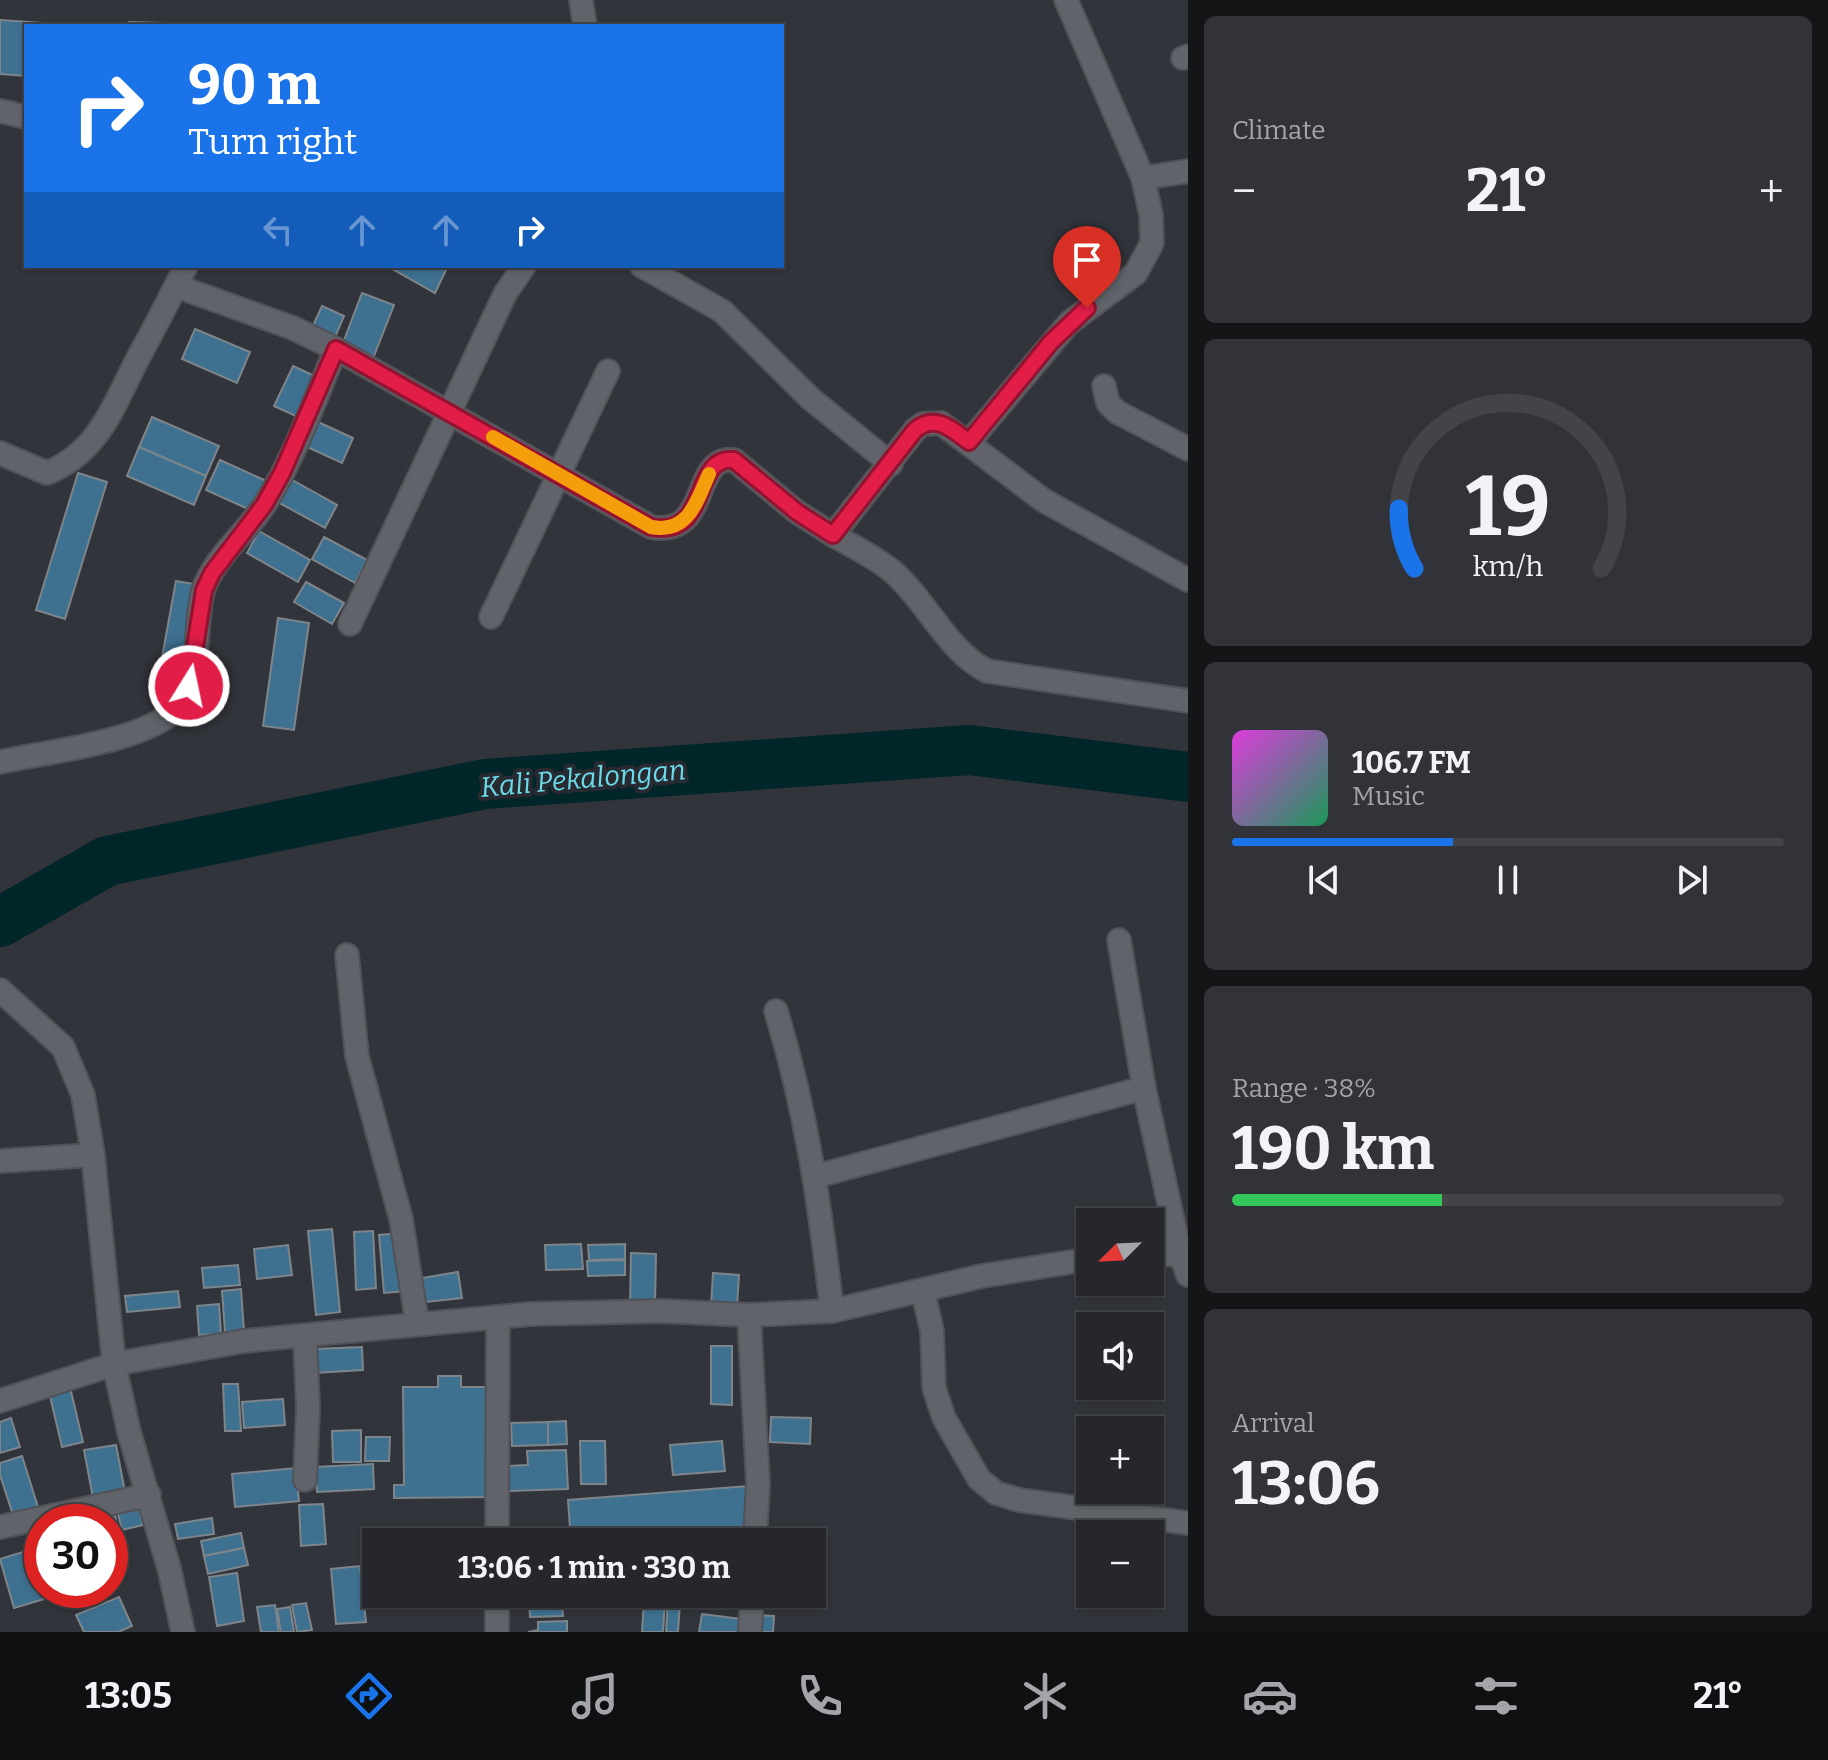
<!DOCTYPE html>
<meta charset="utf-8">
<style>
:root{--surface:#26272c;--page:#323338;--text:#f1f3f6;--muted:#a4a5a9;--line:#424448;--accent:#1a73e8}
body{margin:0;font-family:Bitter,serif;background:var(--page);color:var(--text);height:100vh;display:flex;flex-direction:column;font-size:30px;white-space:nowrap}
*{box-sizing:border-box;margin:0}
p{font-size:26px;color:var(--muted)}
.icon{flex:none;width:44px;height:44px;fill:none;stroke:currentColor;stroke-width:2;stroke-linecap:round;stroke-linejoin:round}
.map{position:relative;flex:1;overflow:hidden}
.sheet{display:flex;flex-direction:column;gap:16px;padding:16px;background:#151518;width:640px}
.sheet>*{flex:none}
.banner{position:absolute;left:24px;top:24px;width:760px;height:244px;border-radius:0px;box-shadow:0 2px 6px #0004,0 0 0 2px var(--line);background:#1a73e8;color:#fff;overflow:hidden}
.needle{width:52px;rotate:246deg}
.buttons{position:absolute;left:1076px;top:1208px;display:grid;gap:16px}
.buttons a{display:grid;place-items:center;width:88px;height:88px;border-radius:0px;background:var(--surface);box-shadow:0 2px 6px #0004,0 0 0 2px var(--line);font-size:40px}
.speed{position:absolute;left:24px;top:1504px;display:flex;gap:16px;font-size:40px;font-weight:700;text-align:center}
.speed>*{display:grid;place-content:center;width:104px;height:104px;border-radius:50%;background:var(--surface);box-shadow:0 2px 6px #0004,0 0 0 2px var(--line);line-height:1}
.speed .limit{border:12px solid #d22;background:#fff;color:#111}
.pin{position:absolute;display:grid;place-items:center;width:68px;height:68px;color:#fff;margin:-82px -34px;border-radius:50% 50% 50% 0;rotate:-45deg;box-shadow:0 0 8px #0007}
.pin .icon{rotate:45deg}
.me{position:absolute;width:88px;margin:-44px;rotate:10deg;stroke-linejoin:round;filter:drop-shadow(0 0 6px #0008)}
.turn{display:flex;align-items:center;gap:28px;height:168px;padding:0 32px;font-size:36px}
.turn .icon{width:104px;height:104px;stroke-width:2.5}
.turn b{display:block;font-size:56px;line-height:68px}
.lanes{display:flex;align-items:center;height:76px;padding:0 32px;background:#0003;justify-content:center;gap:40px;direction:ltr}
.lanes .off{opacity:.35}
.big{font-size:60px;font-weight:700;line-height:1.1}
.sheet .widget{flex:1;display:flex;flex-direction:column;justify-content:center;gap:12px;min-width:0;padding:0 28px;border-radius:12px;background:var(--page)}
.sheet .dial{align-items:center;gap:0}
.dial svg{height:208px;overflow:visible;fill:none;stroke:var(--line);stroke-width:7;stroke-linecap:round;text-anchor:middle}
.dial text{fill:var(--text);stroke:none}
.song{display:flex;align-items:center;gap:24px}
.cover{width:96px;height:96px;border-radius:12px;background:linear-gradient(135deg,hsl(300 70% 55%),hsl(150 70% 35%))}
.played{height:8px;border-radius:4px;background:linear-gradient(90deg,var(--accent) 40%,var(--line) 40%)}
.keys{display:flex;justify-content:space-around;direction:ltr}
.heat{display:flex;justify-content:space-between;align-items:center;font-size:44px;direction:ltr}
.charge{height:12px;border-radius:6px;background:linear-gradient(90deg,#34c759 38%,var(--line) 0)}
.trip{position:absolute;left:362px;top:1528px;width:464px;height:80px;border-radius:0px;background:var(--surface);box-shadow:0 2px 6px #0004,0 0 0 2px var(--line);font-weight:700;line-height:80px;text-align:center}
.tab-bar{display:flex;height:128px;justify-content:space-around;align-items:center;background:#0f1012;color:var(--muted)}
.tab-bar .icon{width:56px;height:56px}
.tab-bar .on{color:var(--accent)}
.tab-bar b{font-size:36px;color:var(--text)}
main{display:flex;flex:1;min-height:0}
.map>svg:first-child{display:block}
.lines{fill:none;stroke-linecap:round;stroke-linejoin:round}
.river{stroke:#00262a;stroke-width:50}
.building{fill:#3e708f;stroke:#7d858a;stroke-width:2}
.minor-casing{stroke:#505257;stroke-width:26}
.minor{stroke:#60636a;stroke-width:22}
.route-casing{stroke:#92132f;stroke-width:20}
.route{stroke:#e11d48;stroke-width:14}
.slow{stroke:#f59e0b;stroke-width:14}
.labels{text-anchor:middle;stroke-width:8;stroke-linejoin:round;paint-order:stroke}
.water-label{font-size:28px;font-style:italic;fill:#6adae8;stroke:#282a31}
</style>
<main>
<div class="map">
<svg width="1188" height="1632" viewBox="0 0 1188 1632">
<rect width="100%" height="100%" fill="#32343b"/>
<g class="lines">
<polyline class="river" points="0,922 107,861 485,784 969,750 1188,777"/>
</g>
<g class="building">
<polygon points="0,20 85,26 26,26 26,76 0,74"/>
<polygon points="129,22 237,25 237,26 129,26"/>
<polygon points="387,266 443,266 447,268 435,293"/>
<polygon points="362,293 394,305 374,356 343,343"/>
<polygon points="322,306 344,316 333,342 310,332"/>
<polygon points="195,329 250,352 237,383 182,359"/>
<polygon points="293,366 319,378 300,418 274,406"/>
<polygon points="152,417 219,446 206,476 139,447"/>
<polygon points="316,421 353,438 342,463 305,446"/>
<polygon points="139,447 206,476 194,505 127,476"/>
<polygon points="220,460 271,483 257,513 206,490"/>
<polygon points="78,473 107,482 65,619 36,610"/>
<polygon points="287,477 337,505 325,528 274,500"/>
<polygon points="259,531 310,560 298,582 247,553"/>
<polygon points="324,537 367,560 355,583 312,559"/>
<polygon points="176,581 200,585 181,684 158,679"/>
<polygon points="306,582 344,603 332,624 294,602"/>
<polygon points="278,618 309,623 294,730 263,726"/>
<polygon points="332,1229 340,1312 316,1315 308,1231"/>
<polygon points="373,1231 376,1288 356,1290 354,1232"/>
<polygon points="400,1233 406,1291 384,1293 379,1235"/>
<polygon points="581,1244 583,1269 546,1270 545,1245"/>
<polygon points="625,1244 625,1259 589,1260 588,1245"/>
<polygon points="288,1245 292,1275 257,1279 254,1249"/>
<polygon points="631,1253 656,1254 655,1305 630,1304"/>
<polygon points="625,1260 625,1275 588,1276 587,1261"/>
<polygon points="238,1265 240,1285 204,1288 202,1268"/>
<polygon points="458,1272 462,1298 426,1302 422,1278"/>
<polygon points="713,1273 739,1275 737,1307 711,1306"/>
<polygon points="241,1289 244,1331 225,1332 222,1291"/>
<polygon points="178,1291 180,1307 127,1312 125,1296"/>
<polygon points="219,1304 221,1334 199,1335 197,1306"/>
<polygon points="711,1346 732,1346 732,1405 711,1404"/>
<polygon points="362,1347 363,1370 314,1373 313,1349"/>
<polygon points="438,1376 461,1376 461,1387 495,1387 496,1497 394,1498 394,1485 404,1485 403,1387 438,1387"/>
<polygon points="223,1384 238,1384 241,1431 225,1431"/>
<polygon points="70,1387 83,1442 62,1447 49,1392"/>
<polygon points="283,1399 285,1425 244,1428 242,1402"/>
<polygon points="771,1417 811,1418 810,1444 770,1442"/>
<polygon points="11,1418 20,1447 0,1453 0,1422"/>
<polygon points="566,1421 567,1444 548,1445 548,1422"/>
<polygon points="548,1422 548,1445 512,1446 511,1423"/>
<polygon points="361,1430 361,1462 333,1462 332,1431"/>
<polygon points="366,1437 390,1437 389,1461 365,1461"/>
<polygon points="580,1441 605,1441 606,1484 581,1484"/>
<polygon points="722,1441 725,1471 673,1475 670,1445"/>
<polygon points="116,1445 125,1492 93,1498 84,1450"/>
<polygon points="566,1450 568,1489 508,1491 507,1466 528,1465 527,1451"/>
<polygon points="22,1456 38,1507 13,1515 0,1475 0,1463"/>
<polygon points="373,1464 374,1489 317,1492 315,1467"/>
<polygon points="296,1468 299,1501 235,1507 232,1474"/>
<polygon points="748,1486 753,1542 720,1542 719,1530 571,1542 568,1500"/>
<polygon points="323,1504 326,1544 301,1546 299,1505"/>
<polygon points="139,1509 143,1525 122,1530 118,1514"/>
<polygon points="115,1515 119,1534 110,1536 110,1522 88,1522"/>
<polygon points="212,1518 214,1534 178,1539 175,1524"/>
<polygon points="762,1527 787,1529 785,1542 761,1542"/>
<polygon points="241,1533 244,1548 204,1556 201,1541"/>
<polygon points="36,1548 42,1568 42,1590 49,1590 51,1597 14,1608 0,1559"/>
<polygon points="244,1548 248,1565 208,1574 204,1556"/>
<polygon points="360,1566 366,1622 336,1624 331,1569"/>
<polygon points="237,1573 244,1621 217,1626 209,1577"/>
<polygon points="561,1594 563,1616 530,1617 529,1595"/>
<polygon points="119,1597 132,1626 118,1632 84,1632 76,1615"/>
<polygon points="644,1600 665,1601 663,1632 642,1632"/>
<polygon points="668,1601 680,1602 678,1632 666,1632"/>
<polygon points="306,1603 312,1630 297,1632 292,1605"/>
<polygon points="275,1605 279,1632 261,1632 257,1607"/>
<polygon points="290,1607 294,1632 281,1632 277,1609"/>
<polygon points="702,1614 742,1619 740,1632 699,1632"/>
<polygon points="756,1615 774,1616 773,1632 754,1632"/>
<polygon points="567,1621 567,1632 528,1632 538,1630 538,1622"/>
</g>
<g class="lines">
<defs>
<g id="minor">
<polyline points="581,0 585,26"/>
<polyline points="1183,58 1188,56"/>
<polyline points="0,111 26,117"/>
<polyline points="1143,178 1188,171"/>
<polyline points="642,266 722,311 811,399 891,464"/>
<path d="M 176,286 L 293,328 L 336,349 L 651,527 C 712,538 690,455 734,460 L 797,512 L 833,535 L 915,430 L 923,424 L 941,423 L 1043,500 L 1188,580"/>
<polyline points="1104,386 1108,403 1117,412 1188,449"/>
<polyline points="969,442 1069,323 1136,273 1152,243 1151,215 1143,178 1066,0"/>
<path d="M 0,453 L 47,473 C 99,452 114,405 137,360 C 154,329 170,298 186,266"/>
<path d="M 833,535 C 852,546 875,557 892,571 C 927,601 947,651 987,671 L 1188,701"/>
<polyline points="491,617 608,371"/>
<polyline points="350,624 505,294 524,266"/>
<path d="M 0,762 C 46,752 141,742 174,711 C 205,682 192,625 204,588 C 215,557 247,532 265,504 C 295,457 314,401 336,349"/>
<polyline points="1119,940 1144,1088 1180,1254"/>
<polyline points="347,955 357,1056 401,1219 417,1322"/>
<polyline points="0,990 63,1047 83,1095 93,1155 114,1364 129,1432 169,1568 183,1632"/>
<path d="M 776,1011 C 807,1113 820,1206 832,1311"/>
<polyline points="0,1161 93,1155"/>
<polyline points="817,1176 1144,1088"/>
<polyline points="1150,1255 1180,1254 1188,1275"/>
<polyline points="923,1292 932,1331 934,1388 944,1418 979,1479 996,1493 1019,1500 1188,1523"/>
<polyline points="749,1315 758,1483 755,1542"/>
<polyline points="0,1401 114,1364 244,1341 530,1314 661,1311 749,1315 832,1311 982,1276 1090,1259"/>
<polyline points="305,1480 308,1408 305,1336"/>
<polyline points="0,1527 149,1495"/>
<polyline points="497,1542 498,1317"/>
<polyline points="497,1632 497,1594"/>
<polyline points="750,1632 752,1594"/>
</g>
</defs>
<use href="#minor" class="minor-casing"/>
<use href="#minor" class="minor"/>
</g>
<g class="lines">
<defs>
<path id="route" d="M 189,686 L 204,590 L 212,573 L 264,505 L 282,473 L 336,349 L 651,527 C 712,538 690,455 734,460 L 797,512 L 833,535 L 915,430 C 935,413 952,429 969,442 L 1051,342 L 1087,308"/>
</defs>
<use href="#route" class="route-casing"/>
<use href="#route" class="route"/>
<path class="slow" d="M 493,437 L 651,527 C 688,534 696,503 709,474"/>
</g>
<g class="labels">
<g class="water-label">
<text transform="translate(583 778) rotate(-5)" y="10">Kali Pekalongan</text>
</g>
</g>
</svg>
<div class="buttons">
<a><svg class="needle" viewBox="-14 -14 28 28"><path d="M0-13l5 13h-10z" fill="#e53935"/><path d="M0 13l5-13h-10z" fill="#a4a5a9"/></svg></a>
<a><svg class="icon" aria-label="sound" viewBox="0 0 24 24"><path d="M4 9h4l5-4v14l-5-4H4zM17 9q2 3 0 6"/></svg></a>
<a>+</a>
<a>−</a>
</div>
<div class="speed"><div class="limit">30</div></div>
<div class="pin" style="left:1087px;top:308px;background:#d93025"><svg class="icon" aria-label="arrive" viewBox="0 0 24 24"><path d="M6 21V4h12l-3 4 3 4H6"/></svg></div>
<svg class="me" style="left:189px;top:686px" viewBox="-20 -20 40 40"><circle r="17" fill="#e11d48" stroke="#fff" stroke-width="3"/><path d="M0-11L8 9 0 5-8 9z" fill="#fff"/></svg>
<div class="trip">13:06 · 1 min · 330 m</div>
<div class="banner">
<div class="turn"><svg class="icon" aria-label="right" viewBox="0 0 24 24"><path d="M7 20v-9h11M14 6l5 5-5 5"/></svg><div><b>90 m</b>Turn right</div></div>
<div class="lanes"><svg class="icon off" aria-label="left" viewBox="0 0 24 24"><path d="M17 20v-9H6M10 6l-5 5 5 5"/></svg><svg class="icon off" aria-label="ahead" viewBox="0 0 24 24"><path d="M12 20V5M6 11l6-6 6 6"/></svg><svg class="icon off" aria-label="ahead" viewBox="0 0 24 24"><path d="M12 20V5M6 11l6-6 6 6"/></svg><svg class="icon" aria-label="right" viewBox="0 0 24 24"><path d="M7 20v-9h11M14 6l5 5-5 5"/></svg></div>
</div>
</div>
<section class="sheet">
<div class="widget"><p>Climate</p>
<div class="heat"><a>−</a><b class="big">21°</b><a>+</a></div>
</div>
<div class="widget dial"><svg viewBox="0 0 100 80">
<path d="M14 69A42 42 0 1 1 86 69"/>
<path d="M14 69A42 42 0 0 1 8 46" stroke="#1a73e8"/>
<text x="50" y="56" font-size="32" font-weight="700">19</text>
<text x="50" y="72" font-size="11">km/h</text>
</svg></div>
<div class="widget">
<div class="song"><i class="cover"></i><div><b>106.7 FM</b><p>Music</p></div></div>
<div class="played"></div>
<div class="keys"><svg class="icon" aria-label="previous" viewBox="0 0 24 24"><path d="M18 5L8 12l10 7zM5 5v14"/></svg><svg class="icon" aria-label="pause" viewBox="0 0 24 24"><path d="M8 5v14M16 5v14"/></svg><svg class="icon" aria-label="next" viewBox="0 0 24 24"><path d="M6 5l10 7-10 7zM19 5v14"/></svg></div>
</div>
<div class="widget"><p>Range · 38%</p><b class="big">190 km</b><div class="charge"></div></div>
<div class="widget"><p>Arrival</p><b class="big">13:06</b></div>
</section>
</main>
<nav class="tab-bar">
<b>13:05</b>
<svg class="icon on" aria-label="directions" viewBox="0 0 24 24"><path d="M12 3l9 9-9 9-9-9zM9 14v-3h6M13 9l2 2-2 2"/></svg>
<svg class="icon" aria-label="music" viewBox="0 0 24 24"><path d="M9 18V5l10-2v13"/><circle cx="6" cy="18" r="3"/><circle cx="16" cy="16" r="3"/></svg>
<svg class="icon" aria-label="phone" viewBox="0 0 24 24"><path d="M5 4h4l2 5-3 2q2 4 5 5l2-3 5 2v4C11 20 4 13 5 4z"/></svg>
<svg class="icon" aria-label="climate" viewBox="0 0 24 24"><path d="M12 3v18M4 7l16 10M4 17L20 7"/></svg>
<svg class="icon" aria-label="car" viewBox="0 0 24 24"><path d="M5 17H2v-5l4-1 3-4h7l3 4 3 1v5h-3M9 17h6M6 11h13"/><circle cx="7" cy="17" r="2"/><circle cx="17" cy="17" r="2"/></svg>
<svg class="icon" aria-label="filters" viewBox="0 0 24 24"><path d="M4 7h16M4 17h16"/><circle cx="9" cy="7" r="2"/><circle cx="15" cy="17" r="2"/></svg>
<b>21°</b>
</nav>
